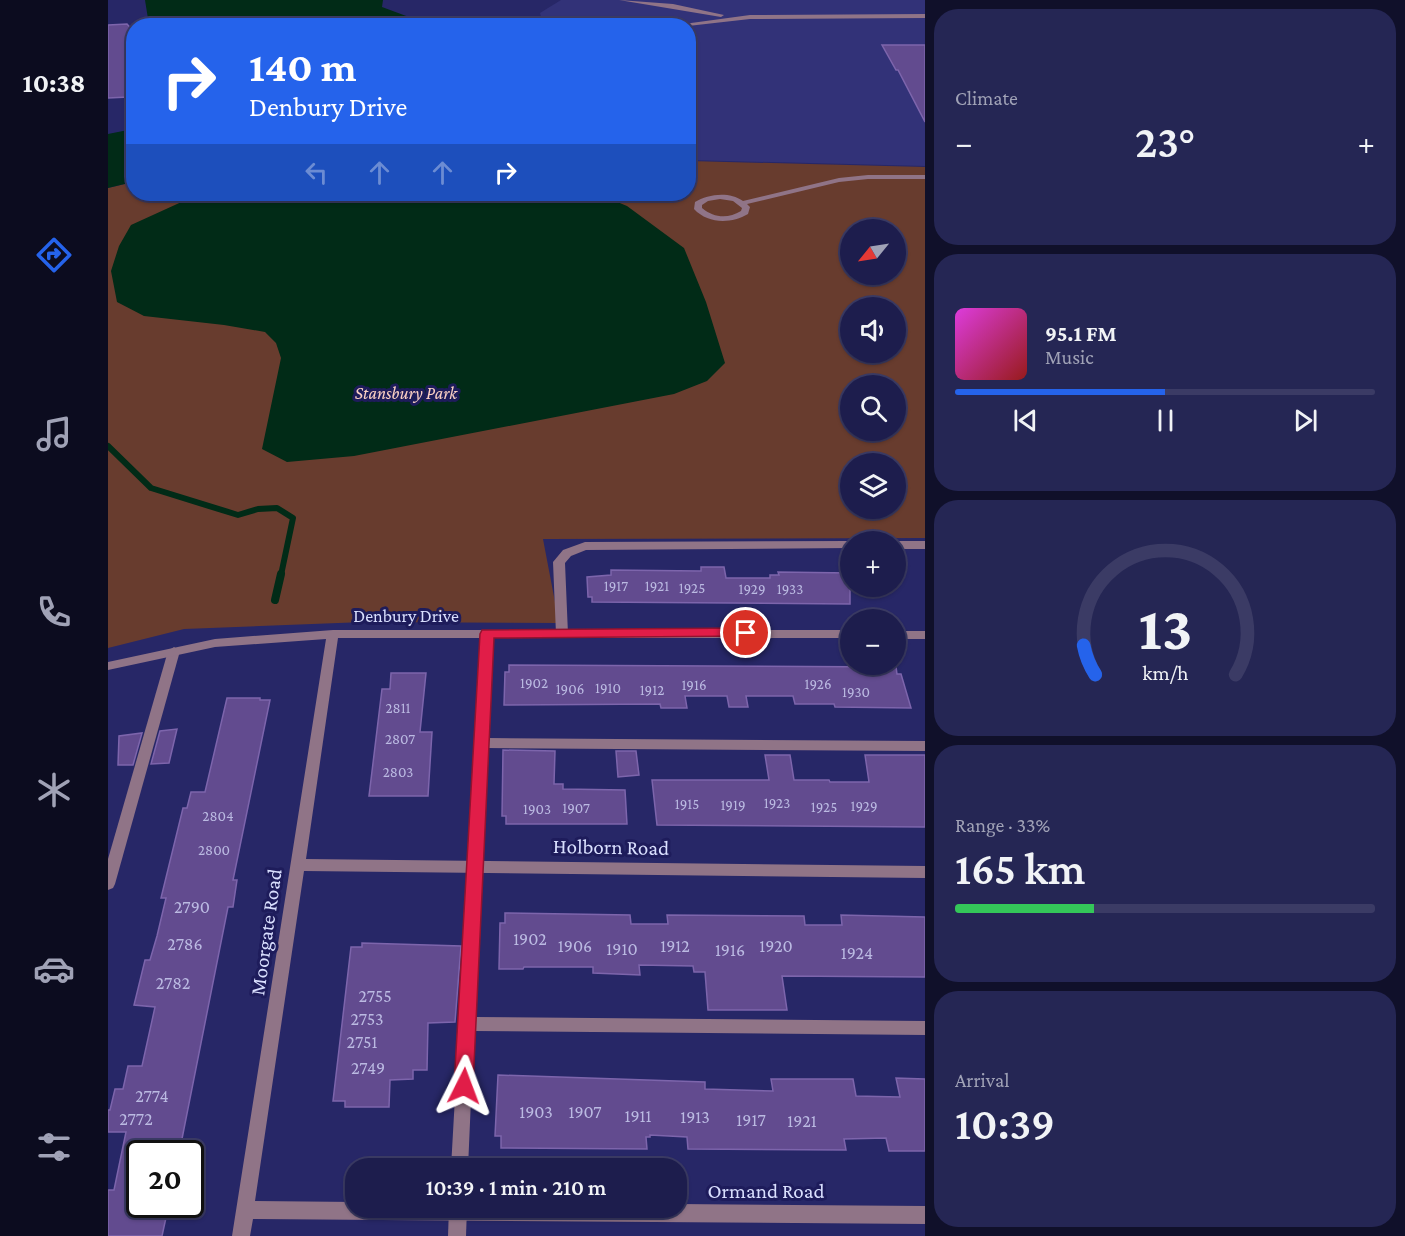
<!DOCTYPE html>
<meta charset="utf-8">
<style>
:root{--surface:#1d1d4d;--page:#252654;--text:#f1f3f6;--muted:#a0a2b6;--line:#3b3b65;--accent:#2563eb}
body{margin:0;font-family:"Crimson Pro",serif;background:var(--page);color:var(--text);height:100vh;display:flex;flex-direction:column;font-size:22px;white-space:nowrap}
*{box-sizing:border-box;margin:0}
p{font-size:20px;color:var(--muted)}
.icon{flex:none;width:33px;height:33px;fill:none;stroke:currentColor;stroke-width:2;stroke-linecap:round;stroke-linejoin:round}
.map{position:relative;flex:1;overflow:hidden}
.panel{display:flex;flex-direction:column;gap:9px;padding:9px;background:#10102a;width:480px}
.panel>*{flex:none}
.banner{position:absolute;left:18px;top:18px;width:570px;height:183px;border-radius:24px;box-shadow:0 2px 4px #0004,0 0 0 2px var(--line);background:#2563eb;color:#fff;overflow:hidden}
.needle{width:39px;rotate:240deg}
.tools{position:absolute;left:732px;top:219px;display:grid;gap:12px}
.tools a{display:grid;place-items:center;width:66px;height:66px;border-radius:50%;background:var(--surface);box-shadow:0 2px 4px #0004,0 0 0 2px var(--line);font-size:30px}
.speed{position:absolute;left:18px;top:1140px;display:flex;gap:12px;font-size:30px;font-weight:700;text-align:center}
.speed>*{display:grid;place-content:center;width:78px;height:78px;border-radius:50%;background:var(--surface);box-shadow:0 2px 4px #0004,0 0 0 2px var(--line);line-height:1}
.speed .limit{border:3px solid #111;border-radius:9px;background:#fff;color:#111}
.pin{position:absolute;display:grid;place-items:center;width:51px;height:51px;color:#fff;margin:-26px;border:3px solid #fff;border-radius:50%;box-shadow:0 2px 6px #0007}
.me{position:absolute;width:66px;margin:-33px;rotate:3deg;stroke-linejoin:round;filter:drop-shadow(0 0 4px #0008)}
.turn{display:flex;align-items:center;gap:21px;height:126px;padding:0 24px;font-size:27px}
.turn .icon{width:78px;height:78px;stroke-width:2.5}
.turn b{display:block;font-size:42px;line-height:51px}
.lanes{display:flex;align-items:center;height:57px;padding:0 24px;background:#0003;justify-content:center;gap:30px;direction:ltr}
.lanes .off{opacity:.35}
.big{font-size:45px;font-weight:600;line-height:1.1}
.panel .tile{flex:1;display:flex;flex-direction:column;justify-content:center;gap:9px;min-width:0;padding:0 21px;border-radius:24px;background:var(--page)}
.panel .dial{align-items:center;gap:0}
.dial svg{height:156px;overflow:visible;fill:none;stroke:var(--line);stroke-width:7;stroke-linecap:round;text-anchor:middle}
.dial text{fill:var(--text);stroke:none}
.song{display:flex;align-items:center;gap:18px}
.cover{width:72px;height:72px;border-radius:9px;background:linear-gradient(135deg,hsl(300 70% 55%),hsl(0 70% 35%))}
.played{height:6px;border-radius:3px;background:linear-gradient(90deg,var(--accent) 50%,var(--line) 50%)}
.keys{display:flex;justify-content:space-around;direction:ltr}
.heat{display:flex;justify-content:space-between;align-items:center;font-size:33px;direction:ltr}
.charge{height:9px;border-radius:4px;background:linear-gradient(90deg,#34c759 33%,var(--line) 0)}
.trip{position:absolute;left:237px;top:1158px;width:342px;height:60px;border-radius:24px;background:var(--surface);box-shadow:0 2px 4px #0004,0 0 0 2px var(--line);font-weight:600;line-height:60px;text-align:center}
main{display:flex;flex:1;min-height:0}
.tabs{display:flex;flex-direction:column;width:108px;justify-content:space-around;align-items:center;background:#0c0c1f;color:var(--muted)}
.tabs .icon{width:42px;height:42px}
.tabs .on{color:var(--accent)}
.tabs b{font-size:27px;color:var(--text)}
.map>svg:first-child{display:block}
.built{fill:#323278}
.green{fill:#683c2e;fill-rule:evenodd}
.water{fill:#012b17}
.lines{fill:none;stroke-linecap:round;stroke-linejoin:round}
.stream-far1{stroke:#012b17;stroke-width:6}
.stream{stroke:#012b17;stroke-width:8}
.building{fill:#624b8f;stroke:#7d65ac;stroke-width:1.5}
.service{fill:#907487;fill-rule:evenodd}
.minor{fill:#907487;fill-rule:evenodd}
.route{fill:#e11d48;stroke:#92132f;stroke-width:1.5}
.labels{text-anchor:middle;stroke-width:6;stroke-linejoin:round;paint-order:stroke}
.number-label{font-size:15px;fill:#bbbae2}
.park-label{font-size:18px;font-style:italic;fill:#fbd1c4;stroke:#1e1c5b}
.street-label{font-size:18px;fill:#d9dffe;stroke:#1e1c5b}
.near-number-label{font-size:18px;fill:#bbbae2}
.near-street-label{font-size:21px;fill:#d9dffe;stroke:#1e1c5b}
</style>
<main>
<nav class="tabs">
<b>10:38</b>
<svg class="icon on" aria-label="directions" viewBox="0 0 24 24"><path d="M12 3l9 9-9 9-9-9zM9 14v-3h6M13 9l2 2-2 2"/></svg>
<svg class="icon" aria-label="music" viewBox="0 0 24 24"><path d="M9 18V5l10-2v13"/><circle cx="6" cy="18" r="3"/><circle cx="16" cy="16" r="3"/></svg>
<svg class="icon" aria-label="phone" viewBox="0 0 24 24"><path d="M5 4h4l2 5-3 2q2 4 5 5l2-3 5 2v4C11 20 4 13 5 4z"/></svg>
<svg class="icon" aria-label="climate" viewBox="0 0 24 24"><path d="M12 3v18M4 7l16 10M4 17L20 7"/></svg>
<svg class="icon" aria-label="car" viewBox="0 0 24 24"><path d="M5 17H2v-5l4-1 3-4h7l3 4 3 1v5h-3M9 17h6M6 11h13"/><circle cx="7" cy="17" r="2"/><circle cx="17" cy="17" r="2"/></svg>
<svg class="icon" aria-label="filters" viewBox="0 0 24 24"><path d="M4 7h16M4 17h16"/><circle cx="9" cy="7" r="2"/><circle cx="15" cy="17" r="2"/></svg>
</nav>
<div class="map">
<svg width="817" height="1236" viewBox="0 0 817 1236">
<rect width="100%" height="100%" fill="#272767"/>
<polygon class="built" points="453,0 817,0 817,166 581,160 580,26 435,25 432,13"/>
<path class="green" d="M 581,161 L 817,167 L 817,538 L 435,539 L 451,623 L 256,622 L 76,629 L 0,648 L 0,188 L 25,182 L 26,194 L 580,194 ZM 742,230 L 788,230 L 788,274 L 742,274 ZM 742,308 L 788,308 L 788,352 L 742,352 ZM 742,386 L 788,386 L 788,430 L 742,430 ZM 742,464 L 788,464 L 788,508 L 742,508 Z"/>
<g class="water">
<polygon points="37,0 275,0 274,7 309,20 341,23 345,25 41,25"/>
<polygon points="25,129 25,182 0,188 0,134"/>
<polygon points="91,194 490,194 519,206 576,248 598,302 617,363 599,381 566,394 246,456 179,462 154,449 173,358 168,343 157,332 116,325 36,316 9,302 3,271 11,246 23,225"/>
</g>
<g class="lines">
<polyline class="stream-far1" points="0,446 43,488 130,515 150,509 169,508 185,518 173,575"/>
<polyline class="stream" points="167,600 173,574"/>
</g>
<g class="building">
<polygon points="19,24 26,32 26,80 20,97 0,98 0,25"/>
<polygon points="774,45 817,45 817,122 790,70 788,70"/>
<polygon points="593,567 616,567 618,578 662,578 662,575 671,575 670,572 742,573 742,604 484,602 484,597 480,597 479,577 503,575 503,570 593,571"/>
<polygon points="401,665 788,667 789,674 793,674 803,708 727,707 726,704 687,704 685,696 638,696 640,707 621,707 619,696 577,696 579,708 553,708 552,704 396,705 397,672 401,672"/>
<polygon points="283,673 318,673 312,732 324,732 320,796 261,796 274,689 282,689"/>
<polygon points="119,698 152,698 152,700 162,700 125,880 129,880 125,907 120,907 71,1154 32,1154 32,1204 61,1204 54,1236 0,1236 0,1190 6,1190 18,1132 0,1132 0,1110 2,1110 7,1089 15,1089 20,1066 34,1066 47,1007 26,1005 37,960 42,960 49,936 58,898 53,898 75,808 79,808 83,792 97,792"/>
<polygon points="69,729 61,763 43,764 52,731"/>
<polygon points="34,733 25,765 10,765 11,736"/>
<polygon points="395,750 447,751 446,784 455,784 455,789 517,790 519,824 398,824 398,816 394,816"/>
<polygon points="508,751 528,751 531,775 510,777"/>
<polygon points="657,755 682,755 686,780 721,780 722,782 761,782 757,755 817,755 817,827 549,825 544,780 661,780"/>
<polygon points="397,913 522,915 523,924 560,924 559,915 696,916 697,925 734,925 733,915 817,917 817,977 674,976 679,1010 600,1010 597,972 586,972 585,966 531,965 532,975 485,973 485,967 416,967 415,969 391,969 392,923 397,923"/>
<polygon points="254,943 353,946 347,1022 320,1023 319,1070 305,1070 305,1079 282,1080 281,1107 237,1107 237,1101 225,1101 243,947 254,947"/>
<polygon points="390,1075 597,1082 597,1089 665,1091 663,1079 745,1079 748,1096 792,1097 788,1078 817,1079 817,1151 781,1151 778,1138 736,1139 738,1150 580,1149 579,1137 542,1135 542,1137 538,1137 539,1149 393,1148 393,1136 387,1136"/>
</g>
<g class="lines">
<g class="service">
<polygon points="511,0 565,4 616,15 613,17"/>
<polygon points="817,14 817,18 642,19 580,26 561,26 642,15"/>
<polygon points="449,19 452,21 451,26 445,26 446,21"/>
<path d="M 760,175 L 817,175 L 817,179 L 760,179 L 731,182 L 639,204 L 642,207 L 640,214 C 623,224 600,224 586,209 L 587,202 C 600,194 621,191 635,201 L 731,178 ZM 612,199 L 625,201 L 634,208 L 633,211 C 620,219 606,218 594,208 L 594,205 L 600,201 Z"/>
<rect x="788" y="541" width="29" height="8"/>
<polygon points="477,542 742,541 742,548 478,550 463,556 457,563 460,634 454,638 448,634 445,562 455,550"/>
<polygon points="379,630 385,634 380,738 817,741 817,751 380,748 367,1017 817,1021 817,1035 366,1031 360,1168 343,1168 373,634"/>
<polygon points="66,647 72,651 7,884 5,888 0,890 0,859 60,651"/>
<polygon points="341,1208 359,1208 358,1236 340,1236"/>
</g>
<g class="minor">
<polygon points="225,630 742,630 742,638 230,638 198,859 817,866 817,878 196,871 147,1201 248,1202 248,1208 568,1208 568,1204 817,1206 817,1224 145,1219 142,1236 124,1236 218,639 107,647 0,670 0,662 107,639"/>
<rect x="788" y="631" width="29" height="8"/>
</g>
</g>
<polygon class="route" points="638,628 642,630 644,633 642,636 386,638 365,1086 362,1092 356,1095 349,1092 346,1086 372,634 374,630"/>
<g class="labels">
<g class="number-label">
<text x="508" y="591">1917</text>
<text x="549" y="591">1921</text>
<text x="584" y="593">1925</text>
<text x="644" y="594">1929</text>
<text x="682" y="594">1933</text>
<text x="426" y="688">1902</text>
<text x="710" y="689">1926</text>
<text x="586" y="690">1916</text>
<text x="500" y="693">1910</text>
<text x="462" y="694">1906</text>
<text x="544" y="695">1912</text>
<text x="748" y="697">1930</text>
<text x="290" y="713">2811</text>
<text x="292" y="744">2807</text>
<text x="290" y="777">2803</text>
<text x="669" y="808">1923</text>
<text x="579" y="809">1915</text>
<text x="625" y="810">1919</text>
<text x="756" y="811">1929</text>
<text x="716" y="812">1925</text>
<text x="468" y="813">1907</text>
<text x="429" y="814">1903</text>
<text x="110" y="821">2804</text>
<text x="106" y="855">2800</text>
</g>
<g class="park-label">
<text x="298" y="399">Stansbury Park</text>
</g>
<g class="street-label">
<text x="298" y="622">Denbury Drive</text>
</g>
<g class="near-number-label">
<text x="84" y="913">2790</text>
<text x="422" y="945">1902</text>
<text x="77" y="950">2786</text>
<text x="467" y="952">1906</text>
<text x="567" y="952">1912</text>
<text x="668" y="952">1920</text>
<text x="514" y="955">1910</text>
<text x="622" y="956">1916</text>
<text x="749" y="959">1924</text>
<text x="65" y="989">2782</text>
<text x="267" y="1002">2755</text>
<text x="259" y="1025">2753</text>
<text x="254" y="1048">2751</text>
<text x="260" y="1074">2749</text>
<text x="44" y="1102">2774</text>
<text x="428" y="1118">1903</text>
<text x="477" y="1118">1907</text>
<text x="530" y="1122">1911</text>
<text x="587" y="1123">1913</text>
<text x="28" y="1125">2772</text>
<text x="643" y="1126">1917</text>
<text x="694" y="1127">1921</text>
</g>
<g class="near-street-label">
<text transform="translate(503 847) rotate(1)" y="7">Holborn Road</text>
<text transform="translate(158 932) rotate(-82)" y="7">Moorgate Road</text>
<text x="658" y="1198">Ormand Road</text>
</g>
</g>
</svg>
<div class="tools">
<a><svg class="needle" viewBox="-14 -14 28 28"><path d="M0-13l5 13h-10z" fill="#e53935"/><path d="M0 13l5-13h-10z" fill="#a0a2b6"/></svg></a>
<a><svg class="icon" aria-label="sound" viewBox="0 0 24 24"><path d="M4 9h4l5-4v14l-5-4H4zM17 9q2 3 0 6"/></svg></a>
<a><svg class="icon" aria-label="search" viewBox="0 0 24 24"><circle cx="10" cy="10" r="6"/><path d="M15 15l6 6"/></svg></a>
<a><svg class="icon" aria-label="layers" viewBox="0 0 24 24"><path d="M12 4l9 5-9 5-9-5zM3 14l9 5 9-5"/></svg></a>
<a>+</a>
<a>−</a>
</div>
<div class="speed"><div class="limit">20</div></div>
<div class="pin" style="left:638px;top:633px;background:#d93025"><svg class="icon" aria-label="arrive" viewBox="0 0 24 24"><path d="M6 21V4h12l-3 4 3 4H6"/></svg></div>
<svg class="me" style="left:356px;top:1086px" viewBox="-20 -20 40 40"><path d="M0-17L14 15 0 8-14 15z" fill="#e11d48" stroke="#fff" stroke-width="4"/></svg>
<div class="trip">10:39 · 1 min · 210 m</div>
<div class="banner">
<div class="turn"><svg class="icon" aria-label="right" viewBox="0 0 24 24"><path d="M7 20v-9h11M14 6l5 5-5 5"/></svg><div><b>140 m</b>Denbury Drive</div></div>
<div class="lanes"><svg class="icon off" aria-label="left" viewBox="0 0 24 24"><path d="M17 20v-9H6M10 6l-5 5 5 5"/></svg><svg class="icon off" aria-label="ahead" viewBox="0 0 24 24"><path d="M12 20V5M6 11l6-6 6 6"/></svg><svg class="icon off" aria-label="ahead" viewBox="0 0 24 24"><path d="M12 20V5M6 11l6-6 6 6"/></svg><svg class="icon" aria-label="right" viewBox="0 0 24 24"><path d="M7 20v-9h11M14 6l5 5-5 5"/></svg></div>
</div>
</div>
<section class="panel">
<div class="tile"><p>Climate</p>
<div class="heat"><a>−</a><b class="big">23°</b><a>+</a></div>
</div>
<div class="tile">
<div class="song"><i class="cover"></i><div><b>95.1 FM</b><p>Music</p></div></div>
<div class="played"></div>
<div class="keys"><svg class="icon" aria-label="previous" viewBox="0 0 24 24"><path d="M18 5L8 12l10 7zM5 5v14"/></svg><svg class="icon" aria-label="pause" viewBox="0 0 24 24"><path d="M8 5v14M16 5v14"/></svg><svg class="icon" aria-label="next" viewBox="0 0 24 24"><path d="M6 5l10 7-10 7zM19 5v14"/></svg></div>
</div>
<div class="tile dial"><svg viewBox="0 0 100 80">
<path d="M14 69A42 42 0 1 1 86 69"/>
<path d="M14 69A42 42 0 0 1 8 54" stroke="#2563eb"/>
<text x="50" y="56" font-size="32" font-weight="700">13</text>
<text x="50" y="72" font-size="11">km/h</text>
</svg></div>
<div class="tile"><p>Range · 33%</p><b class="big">165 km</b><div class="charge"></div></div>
<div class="tile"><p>Arrival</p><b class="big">10:39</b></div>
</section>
</main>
